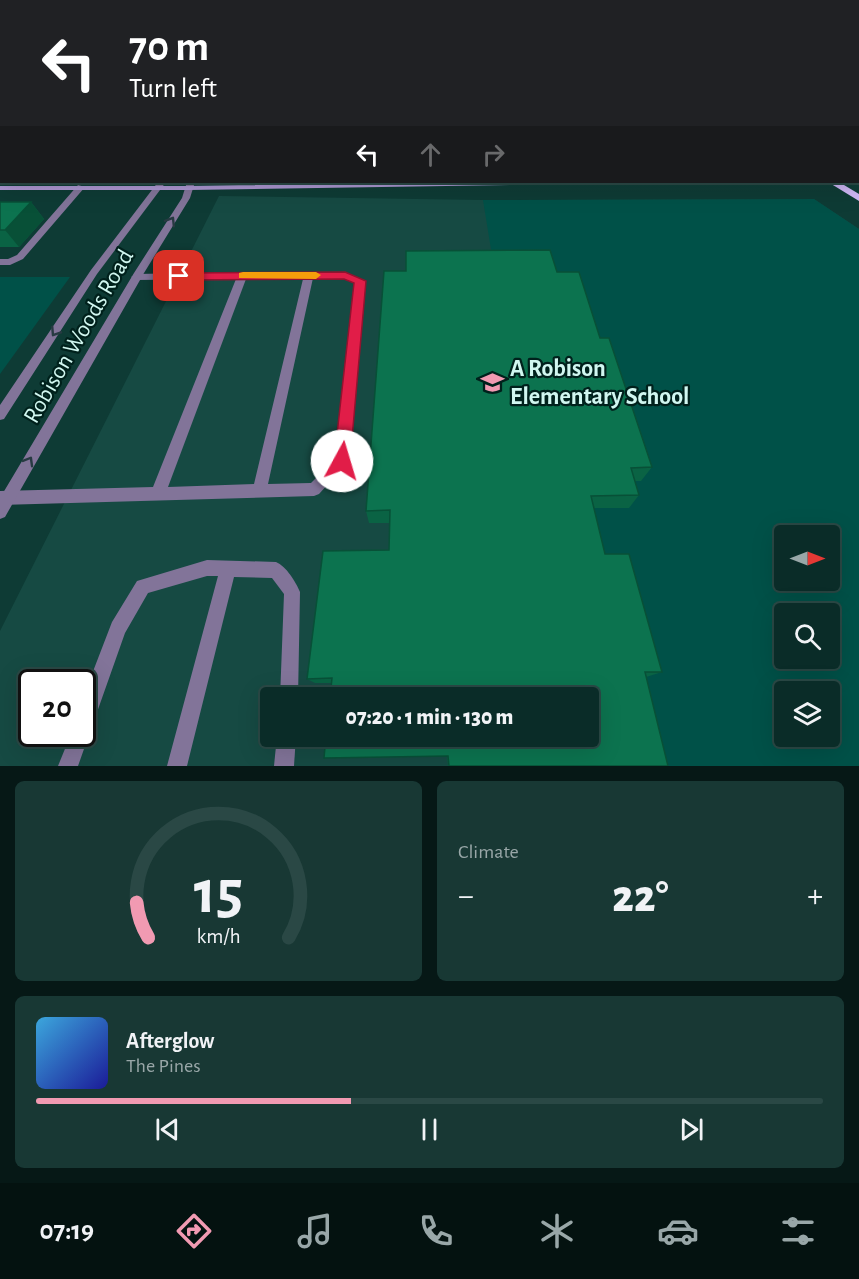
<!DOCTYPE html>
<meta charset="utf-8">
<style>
:root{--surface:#0a2c28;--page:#183834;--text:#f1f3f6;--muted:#99a7a8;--line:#2a4845;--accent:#f19ab2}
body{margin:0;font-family:"Alegreya Sans",sans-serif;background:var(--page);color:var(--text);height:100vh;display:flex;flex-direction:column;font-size:22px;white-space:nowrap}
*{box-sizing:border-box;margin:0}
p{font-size:20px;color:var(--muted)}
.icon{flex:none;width:33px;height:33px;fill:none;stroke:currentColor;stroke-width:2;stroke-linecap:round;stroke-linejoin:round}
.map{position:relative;height:766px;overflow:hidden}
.panel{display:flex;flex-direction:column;gap:15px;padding:15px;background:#061816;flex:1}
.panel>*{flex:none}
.hud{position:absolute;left:0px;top:0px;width:860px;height:183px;box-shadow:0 6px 24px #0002,0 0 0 2px var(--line);background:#202124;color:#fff;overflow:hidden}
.needle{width:39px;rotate:90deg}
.fabs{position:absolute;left:774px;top:525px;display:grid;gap:12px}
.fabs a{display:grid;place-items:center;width:66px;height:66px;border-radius:6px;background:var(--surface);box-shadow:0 6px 24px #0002,0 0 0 2px var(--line);font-size:30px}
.speed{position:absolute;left:18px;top:669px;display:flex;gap:12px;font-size:30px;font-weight:700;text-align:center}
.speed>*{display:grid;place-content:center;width:78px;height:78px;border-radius:50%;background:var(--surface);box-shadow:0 6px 24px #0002,0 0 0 2px var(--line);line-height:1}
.speed .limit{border:3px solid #111;border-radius:9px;background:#fff;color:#111}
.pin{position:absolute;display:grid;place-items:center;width:51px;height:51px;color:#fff;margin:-26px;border-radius:12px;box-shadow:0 3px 9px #0006}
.me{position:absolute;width:66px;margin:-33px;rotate:6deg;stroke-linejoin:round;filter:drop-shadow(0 0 4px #0008)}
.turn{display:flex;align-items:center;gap:21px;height:126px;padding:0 30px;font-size:27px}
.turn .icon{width:78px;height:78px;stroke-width:2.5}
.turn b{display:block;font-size:42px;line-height:51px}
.lanes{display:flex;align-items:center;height:57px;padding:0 30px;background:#0003;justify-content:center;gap:30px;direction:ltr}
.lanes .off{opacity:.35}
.big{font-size:45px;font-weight:800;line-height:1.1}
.panel .card{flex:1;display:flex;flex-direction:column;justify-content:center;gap:9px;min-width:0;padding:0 21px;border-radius:9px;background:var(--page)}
.panel .dial{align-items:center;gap:0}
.dial svg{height:156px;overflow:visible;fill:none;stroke:var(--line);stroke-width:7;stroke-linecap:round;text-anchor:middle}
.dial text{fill:var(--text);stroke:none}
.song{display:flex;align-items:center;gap:18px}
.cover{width:72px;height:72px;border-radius:9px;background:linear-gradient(135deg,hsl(200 70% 55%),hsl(240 70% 35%))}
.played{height:6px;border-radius:3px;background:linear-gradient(90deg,var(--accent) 40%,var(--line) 40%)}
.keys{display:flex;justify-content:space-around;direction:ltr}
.heat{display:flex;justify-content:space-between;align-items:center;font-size:33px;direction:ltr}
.panel .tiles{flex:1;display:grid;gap:15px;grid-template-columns:1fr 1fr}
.card:last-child{grid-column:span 2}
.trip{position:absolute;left:260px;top:687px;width:339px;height:60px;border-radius:6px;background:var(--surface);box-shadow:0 6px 24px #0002,0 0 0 2px var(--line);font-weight:800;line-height:60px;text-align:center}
.tabs{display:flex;height:96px;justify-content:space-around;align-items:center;background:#041210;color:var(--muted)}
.tabs .icon{width:42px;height:42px}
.tabs .on{color:var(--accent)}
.tabs b{font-size:27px;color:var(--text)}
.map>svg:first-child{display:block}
.built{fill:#164a43;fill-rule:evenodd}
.green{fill:#005148;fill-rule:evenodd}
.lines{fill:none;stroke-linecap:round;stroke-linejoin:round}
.lane{fill:#827499;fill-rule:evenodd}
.street{fill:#827499;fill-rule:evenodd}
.secondary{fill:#ae97d3;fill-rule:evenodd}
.primary{fill:#ceb6f4;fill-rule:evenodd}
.wall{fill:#0a6344}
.shaded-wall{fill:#085037}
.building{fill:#0c734f;stroke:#085037;stroke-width:1.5}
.oneway{stroke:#273a42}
.route{fill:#e11d48;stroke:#92132f;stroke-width:1.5}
.slow{fill:#f59e0b}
.labels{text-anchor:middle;stroke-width:4.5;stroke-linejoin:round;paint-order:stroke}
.street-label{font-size:24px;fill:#d1f7f0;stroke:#00211c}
.poi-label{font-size:24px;font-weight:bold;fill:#d1f7f0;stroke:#00211c;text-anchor:start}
</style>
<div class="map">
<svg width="859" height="766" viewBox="0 0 859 766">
<rect width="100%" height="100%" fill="#0e3b35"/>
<path class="built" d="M 219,196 L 483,200 L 814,199 L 859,229 L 859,766 L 0,766 L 0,631 ZM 784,536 L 830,536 L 830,580 L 784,580 ZM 784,614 L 830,614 L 830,658 L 784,658 ZM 32,682 L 82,682 L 82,734 L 32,734 ZM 784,692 L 830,692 L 830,736 L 784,736 ZM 270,698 L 588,698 L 588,736 L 270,736 Z"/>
<g class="green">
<path d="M 814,199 L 859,229 L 859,766 L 652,766 L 585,565 L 494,268 L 483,200 ZM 784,536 L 830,536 L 830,580 L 784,580 ZM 784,614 L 830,614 L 830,658 L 784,658 ZM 784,692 L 830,692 L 830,736 L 784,736 Z"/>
<polygon points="0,277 70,277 0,374"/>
</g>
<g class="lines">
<g class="lane">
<polygon points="2,91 2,96 0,96 0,92"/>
<polygon points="0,118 2,118 0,123"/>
<rect x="858" y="141" width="1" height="4"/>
<rect x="0" y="143" width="2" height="4"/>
<polygon points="78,185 85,187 23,259 10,265 0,265 0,259 8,259 17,255"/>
<path d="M 243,272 L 345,272 L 365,281 L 349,461 L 319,494 L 314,496 L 0,505 L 0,491 L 153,487 L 236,279 L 136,280 L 131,277 L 136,274 ZM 313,278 L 344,278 L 355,283 L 336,458 L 311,483 L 268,484 ZM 246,279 L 303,279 L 254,484 L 168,487 Z"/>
<path d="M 207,560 L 276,562 C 286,566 296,582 300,592 L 298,698 L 280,698 L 284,594 L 272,578 L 234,577 L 187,766 L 167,766 L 218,576 L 207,576 L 148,593 L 125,633 L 78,766 L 58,766 L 71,734 L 82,734 L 82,700 L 112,622 L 137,581 Z"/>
<polygon points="277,736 296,736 294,766 274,766"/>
</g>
<g class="street">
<polygon points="158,182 166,182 97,274 4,419 0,420 0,405 91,270"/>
<polygon points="187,182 195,182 190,198 144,273 5,517 0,519 0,498 134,273 182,198"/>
</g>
<g class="secondary">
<rect x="858" y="160" width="1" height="4"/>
<rect x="0" y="166" width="2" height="4"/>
<polygon points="450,182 576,182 572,184 189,190 0,190 0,186 189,186"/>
</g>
<g class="primary">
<rect x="858" y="170" width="1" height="7"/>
<polygon points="828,182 839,182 859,194 859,201"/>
</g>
</g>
<g class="wall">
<polygon points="859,93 859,133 858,132 858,94"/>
<polygon points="0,202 31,202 44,219 19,247 0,247"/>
<polygon points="557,272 600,338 652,467 641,481 635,481 639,495 629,508 594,508 605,554 662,672 646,677 668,766 448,766 447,756 331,683 315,683 307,679 389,550 390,523 369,523 366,511"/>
</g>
<polygon class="shaded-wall" points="31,202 44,219 19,247 5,230"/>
<g class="building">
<polygon points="859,93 859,111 858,111 858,94"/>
<polygon points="0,202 31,202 5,230 0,230"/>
<polygon points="550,250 557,272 579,272 600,338 609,338 652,467 631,468 639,495 591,496 605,554 629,554 662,672 645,672 668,766 449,766 448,756 324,758 326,736 588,736 588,698 330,698 332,678 307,679 323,551 389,550 390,510 366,511 384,271 406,271 406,251"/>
</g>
<defs><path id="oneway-chevron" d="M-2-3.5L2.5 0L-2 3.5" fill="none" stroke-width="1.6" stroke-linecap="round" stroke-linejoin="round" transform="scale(1.5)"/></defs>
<g class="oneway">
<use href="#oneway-chevron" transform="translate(171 221) rotate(-58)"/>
<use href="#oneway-chevron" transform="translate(55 332) rotate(123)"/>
<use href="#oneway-chevron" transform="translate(29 461) rotate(-60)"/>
</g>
<linearGradient id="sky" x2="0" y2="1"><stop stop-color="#08201d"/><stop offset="0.44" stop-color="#30555c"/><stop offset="1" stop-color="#30555c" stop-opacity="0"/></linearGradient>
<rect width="859" height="192" fill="url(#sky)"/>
<polygon class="route" points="345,272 366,281 350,461 347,466 342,468 336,466 334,461 354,283 344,279 179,280 173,276 179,273"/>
<polygon class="slow" points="243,272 316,272 321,275 316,279 239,278 239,273"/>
<defs>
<symbol id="school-bare" viewBox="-9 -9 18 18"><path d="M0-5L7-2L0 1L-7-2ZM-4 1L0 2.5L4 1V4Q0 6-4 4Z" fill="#f19ab2" stroke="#00211c" stroke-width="2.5" paint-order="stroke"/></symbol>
</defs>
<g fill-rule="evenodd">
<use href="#school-bare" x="476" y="366" width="33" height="33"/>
</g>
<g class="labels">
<g class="street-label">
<text transform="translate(78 336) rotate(-60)" y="8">Robison Woods Road</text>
</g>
<g class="poi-label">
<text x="510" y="376">A Robison<tspan x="510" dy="28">Elementary School</tspan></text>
</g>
</g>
</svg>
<div class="fabs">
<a><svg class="needle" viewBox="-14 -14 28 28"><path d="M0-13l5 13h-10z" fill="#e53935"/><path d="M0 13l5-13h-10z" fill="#99a7a8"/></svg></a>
<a><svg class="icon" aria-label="search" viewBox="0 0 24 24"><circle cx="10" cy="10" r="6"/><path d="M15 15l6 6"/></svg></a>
<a><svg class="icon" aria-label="layers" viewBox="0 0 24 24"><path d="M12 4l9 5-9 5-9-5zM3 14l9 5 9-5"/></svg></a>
</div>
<div class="speed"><div class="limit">20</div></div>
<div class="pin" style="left:179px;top:276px;background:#d93025"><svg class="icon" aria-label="arrive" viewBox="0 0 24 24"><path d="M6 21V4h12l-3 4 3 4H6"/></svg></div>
<svg class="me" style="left:342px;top:461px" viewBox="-20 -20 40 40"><circle r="19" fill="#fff"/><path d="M0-13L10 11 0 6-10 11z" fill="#e11d48"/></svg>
<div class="trip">07:20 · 1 min · 130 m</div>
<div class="hud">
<div class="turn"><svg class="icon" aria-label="left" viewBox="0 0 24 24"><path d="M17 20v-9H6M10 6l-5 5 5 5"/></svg><div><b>70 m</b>Turn left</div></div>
<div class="lanes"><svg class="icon" aria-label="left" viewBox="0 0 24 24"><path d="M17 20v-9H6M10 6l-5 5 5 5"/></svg><svg class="icon off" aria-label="ahead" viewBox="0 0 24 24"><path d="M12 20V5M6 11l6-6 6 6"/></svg><svg class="icon off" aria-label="right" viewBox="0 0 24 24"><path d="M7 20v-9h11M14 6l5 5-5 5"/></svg></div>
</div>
</div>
<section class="panel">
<div class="tiles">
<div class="card dial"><svg viewBox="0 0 100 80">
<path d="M14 69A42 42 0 1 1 86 69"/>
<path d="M14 69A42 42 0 0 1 8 51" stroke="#f19ab2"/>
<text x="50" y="56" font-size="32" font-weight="700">15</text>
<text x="50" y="72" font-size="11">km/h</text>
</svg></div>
<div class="card"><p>Climate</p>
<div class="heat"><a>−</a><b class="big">22°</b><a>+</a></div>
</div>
<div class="card">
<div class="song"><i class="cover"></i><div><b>Afterglow</b><p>The Pines</p></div></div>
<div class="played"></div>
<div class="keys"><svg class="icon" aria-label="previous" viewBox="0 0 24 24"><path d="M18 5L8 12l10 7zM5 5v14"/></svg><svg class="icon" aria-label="pause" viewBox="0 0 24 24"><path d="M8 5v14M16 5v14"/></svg><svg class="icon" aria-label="next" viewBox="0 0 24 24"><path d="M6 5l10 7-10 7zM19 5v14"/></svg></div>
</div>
</div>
</section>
<nav class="tabs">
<b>07:19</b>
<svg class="icon on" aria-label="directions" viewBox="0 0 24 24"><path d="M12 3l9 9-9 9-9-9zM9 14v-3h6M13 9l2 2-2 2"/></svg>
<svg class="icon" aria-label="music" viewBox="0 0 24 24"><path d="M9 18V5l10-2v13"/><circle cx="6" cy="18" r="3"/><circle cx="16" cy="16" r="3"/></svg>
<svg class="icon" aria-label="phone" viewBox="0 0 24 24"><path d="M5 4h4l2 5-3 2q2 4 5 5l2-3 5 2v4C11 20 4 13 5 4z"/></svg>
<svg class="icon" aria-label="climate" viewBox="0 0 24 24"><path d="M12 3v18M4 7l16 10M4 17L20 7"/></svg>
<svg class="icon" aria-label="car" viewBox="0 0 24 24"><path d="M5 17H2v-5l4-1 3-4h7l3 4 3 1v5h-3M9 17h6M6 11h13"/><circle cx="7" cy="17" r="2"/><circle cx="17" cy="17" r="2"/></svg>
<svg class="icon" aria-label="filters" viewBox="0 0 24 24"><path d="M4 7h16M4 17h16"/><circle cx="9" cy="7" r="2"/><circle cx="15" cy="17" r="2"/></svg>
</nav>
